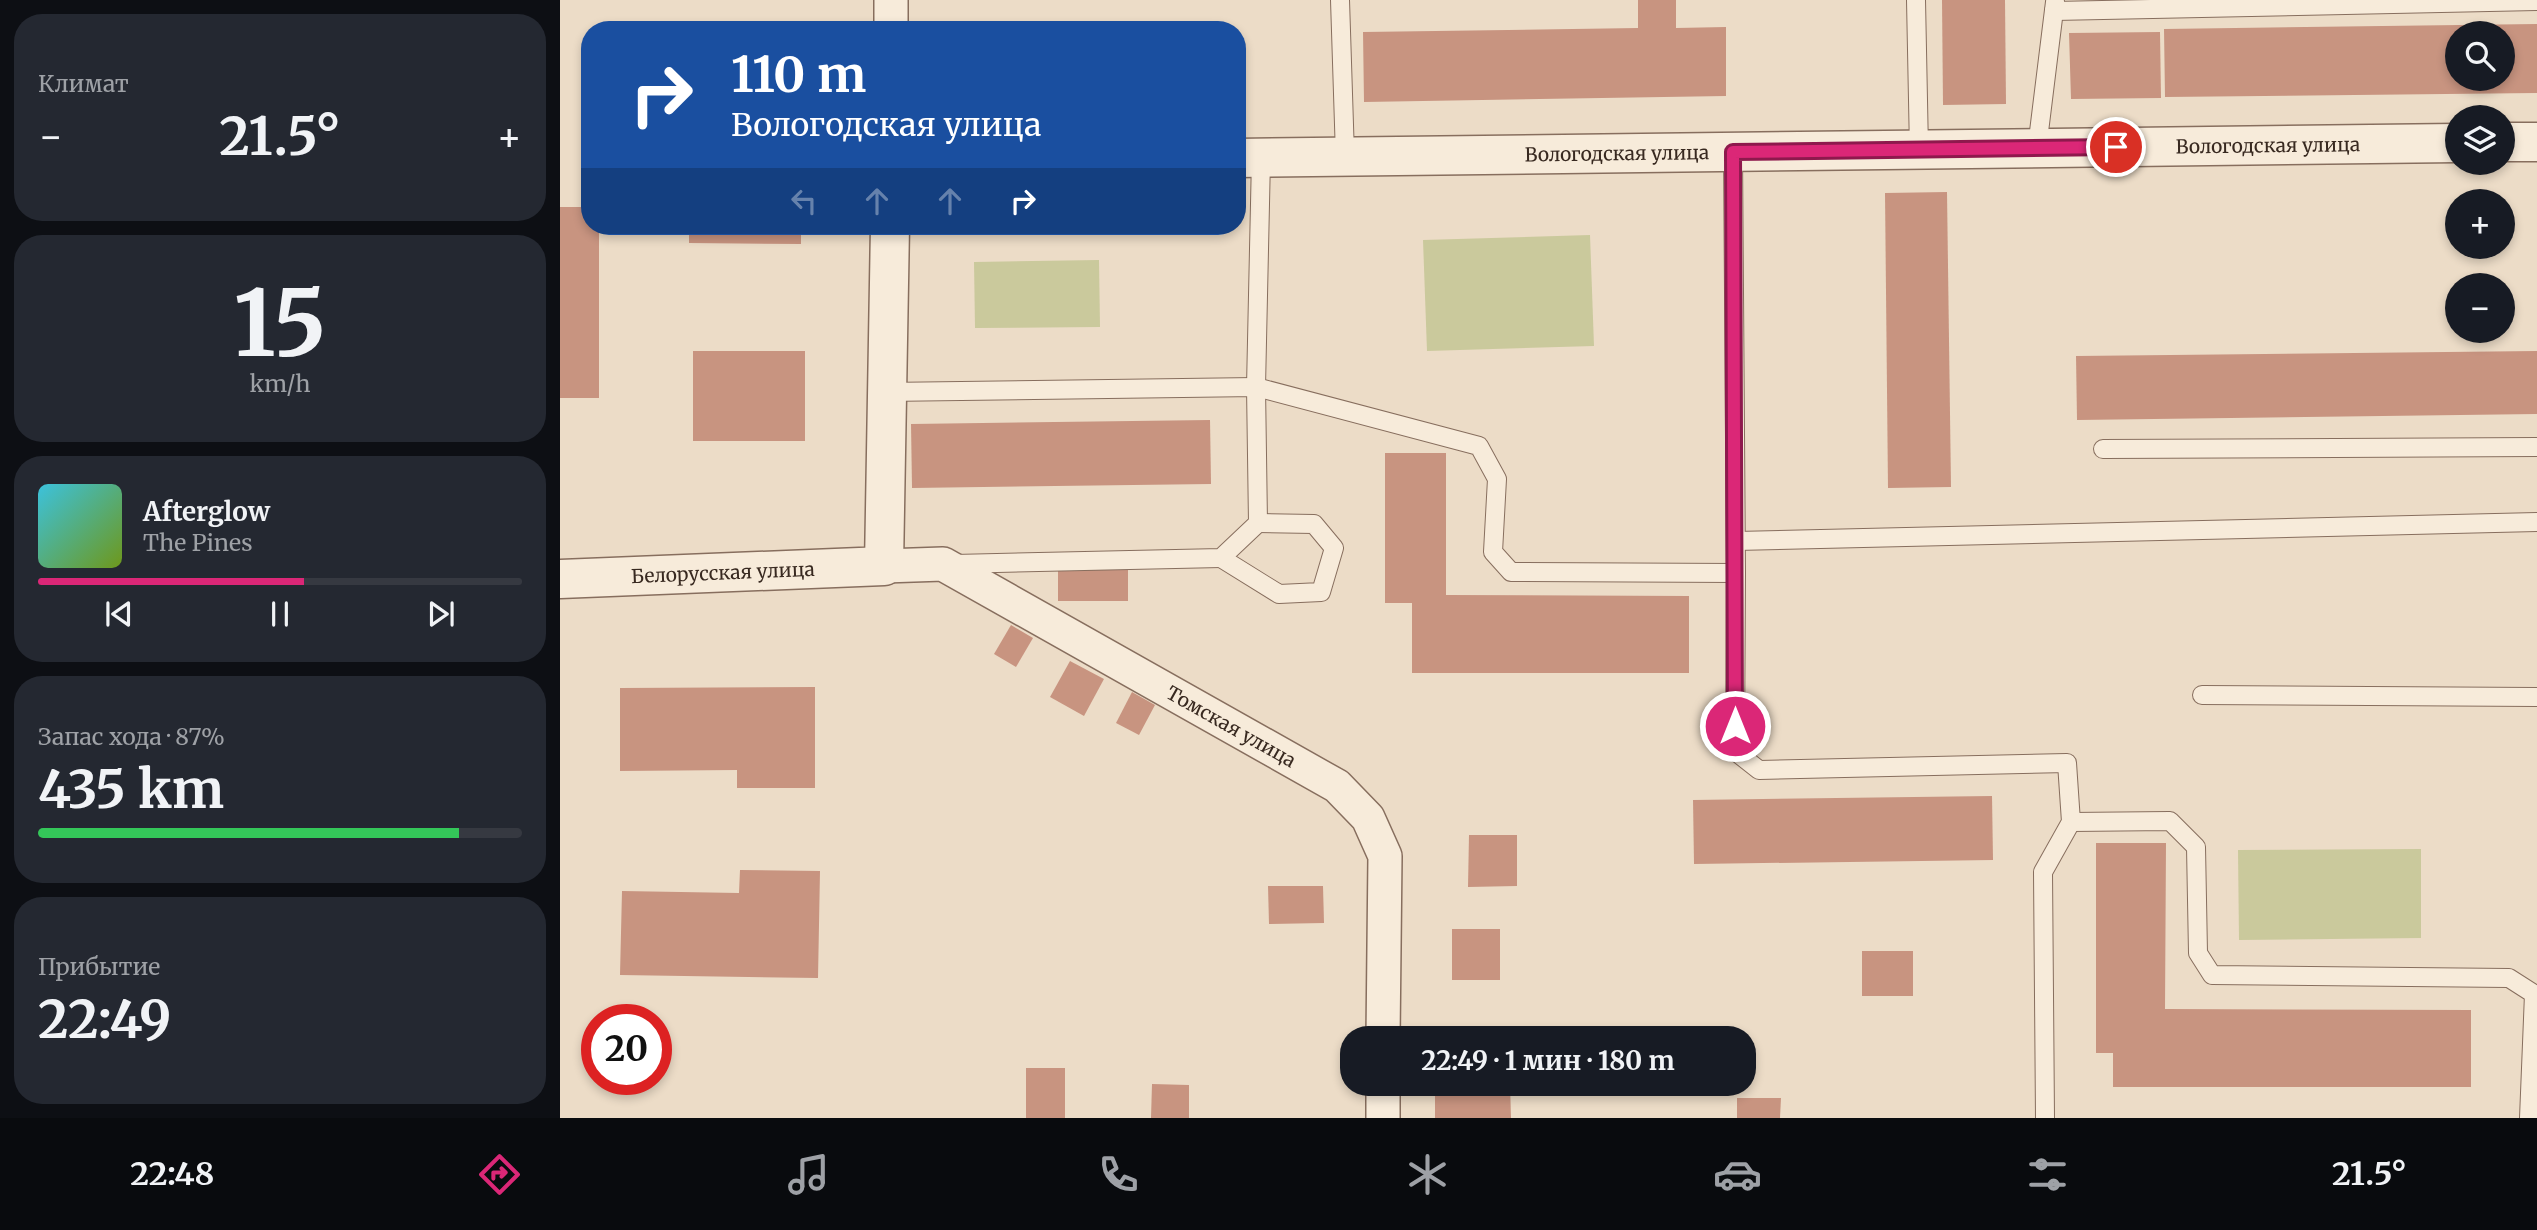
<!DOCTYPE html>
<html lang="ru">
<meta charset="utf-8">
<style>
:root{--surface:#171b24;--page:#242831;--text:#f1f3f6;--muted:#9ea1a6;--line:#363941;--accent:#db2777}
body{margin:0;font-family:Merriweather,serif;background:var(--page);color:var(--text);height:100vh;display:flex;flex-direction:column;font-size:26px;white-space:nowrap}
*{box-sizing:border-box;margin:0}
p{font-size:23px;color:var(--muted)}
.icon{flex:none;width:38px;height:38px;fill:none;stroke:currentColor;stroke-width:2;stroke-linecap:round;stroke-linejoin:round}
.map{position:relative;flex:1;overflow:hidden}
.panel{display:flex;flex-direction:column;gap:14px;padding:14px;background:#0d0f14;width:560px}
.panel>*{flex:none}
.banner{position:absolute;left:21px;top:21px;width:665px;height:214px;border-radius:28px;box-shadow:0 4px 10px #0003;background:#1a4fa0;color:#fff;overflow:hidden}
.buttons{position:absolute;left:1885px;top:21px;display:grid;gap:14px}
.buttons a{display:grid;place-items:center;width:70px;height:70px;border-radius:50%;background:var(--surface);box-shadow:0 4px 10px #0003;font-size:35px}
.speed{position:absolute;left:21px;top:1004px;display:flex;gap:14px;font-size:35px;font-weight:700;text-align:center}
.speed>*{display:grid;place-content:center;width:91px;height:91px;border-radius:50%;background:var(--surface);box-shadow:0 4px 10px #0003;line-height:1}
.speed .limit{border:10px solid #d22;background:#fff;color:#111}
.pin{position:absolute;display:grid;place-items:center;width:60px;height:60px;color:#fff;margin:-30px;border:4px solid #fff;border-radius:50%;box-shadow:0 2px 7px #0007}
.me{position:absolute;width:77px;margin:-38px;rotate:0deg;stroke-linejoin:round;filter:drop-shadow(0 0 5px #0008)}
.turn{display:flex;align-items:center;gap:24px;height:147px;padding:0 35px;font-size:32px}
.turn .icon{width:91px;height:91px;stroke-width:2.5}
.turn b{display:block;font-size:49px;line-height:60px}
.lanes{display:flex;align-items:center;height:66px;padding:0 35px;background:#0003;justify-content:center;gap:35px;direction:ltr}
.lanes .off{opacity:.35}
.big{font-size:52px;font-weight:700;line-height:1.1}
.panel .card{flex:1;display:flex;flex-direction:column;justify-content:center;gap:10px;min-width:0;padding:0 24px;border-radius:28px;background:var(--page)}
.panel .dial{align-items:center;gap:0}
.dial b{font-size:91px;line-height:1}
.song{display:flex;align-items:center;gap:21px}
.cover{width:84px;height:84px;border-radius:10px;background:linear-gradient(135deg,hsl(190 70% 55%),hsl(80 70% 35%))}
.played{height:7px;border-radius:4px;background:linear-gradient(90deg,var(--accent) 55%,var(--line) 55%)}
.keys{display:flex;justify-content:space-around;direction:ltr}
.heat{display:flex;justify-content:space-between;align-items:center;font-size:38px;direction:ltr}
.charge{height:10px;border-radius:5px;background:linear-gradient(90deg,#34c759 87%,var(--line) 0)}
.trip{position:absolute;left:780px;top:1026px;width:416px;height:70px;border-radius:28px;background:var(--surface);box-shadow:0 4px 10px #0003;font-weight:700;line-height:70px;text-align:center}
.tabs{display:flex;height:112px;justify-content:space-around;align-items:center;background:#090b0e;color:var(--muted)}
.tabs .icon{width:49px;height:49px}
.tabs .selected{color:var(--accent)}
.tabs b{font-size:32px;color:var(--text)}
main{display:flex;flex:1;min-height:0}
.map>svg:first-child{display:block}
.green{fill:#cac99c}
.building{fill:#c89480;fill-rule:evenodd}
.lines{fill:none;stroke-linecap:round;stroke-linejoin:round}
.service-casing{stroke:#876e5e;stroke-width:20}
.minor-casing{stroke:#876e5e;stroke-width:36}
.tertiary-casing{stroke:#876e5e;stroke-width:41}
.service{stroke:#f7ebda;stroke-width:18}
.minor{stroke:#f7ebda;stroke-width:33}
.tertiary{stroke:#f7ebda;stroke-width:38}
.route-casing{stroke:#8e194d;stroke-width:18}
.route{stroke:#db2777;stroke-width:12}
.labels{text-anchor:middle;stroke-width:5;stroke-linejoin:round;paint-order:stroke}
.street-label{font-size:19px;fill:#382920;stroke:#f4e8d7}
</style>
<main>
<section class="panel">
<div class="card"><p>Климат</p>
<div class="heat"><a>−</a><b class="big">21.5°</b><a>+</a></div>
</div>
<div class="card dial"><b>15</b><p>km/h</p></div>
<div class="card">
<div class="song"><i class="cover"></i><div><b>Afterglow</b><p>The Pines</p></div></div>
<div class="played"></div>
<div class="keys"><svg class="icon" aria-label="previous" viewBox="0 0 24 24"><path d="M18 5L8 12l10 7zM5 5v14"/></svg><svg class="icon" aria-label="pause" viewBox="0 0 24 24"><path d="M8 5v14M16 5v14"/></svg><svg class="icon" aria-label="next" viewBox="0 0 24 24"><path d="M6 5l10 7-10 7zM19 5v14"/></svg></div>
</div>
<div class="card"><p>Запас хода · 87%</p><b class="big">435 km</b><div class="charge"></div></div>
<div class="card"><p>Прибытие</p><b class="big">22:49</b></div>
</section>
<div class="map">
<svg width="1977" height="1118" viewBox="0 0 1977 1118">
<rect width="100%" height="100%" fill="#ecdcc7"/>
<g class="green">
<polygon points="1030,235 1034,346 867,351 863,240"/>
<polygon points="539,260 540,327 415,328 414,262"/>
<polygon points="1861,849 1861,938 1679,940 1678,850"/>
</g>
<g class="building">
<polygon points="1078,0 1116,0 1116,28 1166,27 1166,96 804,102 803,32 1078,28"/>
<polygon points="1382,0 1445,0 1446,104 1383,105"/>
<path d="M 1977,24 L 1977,93 L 1605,97 L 1604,29 ZM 1897,33 L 1942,33 L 1942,79 L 1897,79 Z"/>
<polygon points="1600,32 1601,98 1511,99 1509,33"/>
<polygon points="1387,192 1391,487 1328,488 1325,193"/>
<polygon points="0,207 30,207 30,226 39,226 39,398 0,398"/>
<polygon points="129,226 241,226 241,244 129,243"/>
<rect x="133" y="351" width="112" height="90"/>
<polygon points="1977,351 1977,414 1517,420 1516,356"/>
<polygon points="650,420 651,484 352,488 351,424"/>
<polygon points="825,453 886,453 886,595 1129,596 1129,673 852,673 852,603 825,603"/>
<polygon points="568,565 568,601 498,601 498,566"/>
<polygon points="451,625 473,638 456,667 434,654"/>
<polygon points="510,661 544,679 524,716 490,697"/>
<polygon points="255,687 255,788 177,788 177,770 60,771 60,688"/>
<polygon points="572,692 595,705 579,735 556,723"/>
<polygon points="1432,796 1433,860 1134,864 1133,800"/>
<polygon points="909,835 957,835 957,886 908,887"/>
<polygon points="1536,843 1606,843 1605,1009 1911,1010 1911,1087 1553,1087 1553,1053 1536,1053"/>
<polygon points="180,870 260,871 258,978 60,975 62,891 179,893"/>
<polygon points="708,886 763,886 764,923 709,924"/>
<rect x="892" y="929" width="48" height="51"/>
<rect x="1302" y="951" width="51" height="45"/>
<rect x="466" y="1068" width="39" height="50"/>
<polygon points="875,1083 950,1083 951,1118 875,1118"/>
<polygon points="592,1084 629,1085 629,1118 591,1118"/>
<polygon points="1177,1098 1221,1098 1220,1118 1177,1118"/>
</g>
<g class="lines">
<defs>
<g id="service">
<polyline points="780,0 785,156"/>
<polyline points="1356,0 1359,150"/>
<polyline points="1494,11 1977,1"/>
<polyline points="1477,148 1495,2"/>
<polyline points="325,392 696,387 919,446 937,479 933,552 951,572 1176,573 1173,152"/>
<polyline points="1543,449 1977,447"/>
<polyline points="1176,541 1977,522"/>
<polyline points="661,558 719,594 761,592 774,548 754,524 698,523"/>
<polyline points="394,564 661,558 698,523 696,387 701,158"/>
<polyline points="1176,573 1175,751 1199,770 1507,763 1511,822 1483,872 1485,1118"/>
<polyline points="1642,695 1977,697"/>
<polyline points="1511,822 1610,821 1636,847 1638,953 1652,975 1949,978 1974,994 1969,1118"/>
</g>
<g id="minor">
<polyline points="331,0 331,30"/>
<path id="s1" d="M 324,566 L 383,564 L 777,786 L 808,818 L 825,856 L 823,1038"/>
<polyline points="823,1118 823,1083"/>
</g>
<g id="tertiary">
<polyline points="1942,142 1977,142"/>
<path id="s2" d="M 677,158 L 1897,143"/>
<path id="s3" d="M 0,579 L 324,566 L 330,226"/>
</g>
</defs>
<use href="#service" class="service-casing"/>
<use href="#minor" class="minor-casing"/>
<use href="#tertiary" class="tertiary-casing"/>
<use href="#service" class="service"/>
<use href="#minor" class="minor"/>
<use href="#tertiary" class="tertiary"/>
</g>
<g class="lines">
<defs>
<polyline id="route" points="1175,726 1173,152 1556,147"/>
</defs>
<use href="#route" class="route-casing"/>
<use href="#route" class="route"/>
</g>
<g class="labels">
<g class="street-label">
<text dy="7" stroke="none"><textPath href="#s2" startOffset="1031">Вологодская улица</textPath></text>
<text dy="7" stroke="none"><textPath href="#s2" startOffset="380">Вологодская улица</textPath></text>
<text dy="7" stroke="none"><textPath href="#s3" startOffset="163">Белорусская улица</textPath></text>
<text dy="7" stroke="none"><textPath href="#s1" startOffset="390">Томская улица</textPath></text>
</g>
</g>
</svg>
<div class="buttons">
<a><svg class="icon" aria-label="search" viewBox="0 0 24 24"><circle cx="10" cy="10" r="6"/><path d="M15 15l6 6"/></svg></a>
<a><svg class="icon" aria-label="layers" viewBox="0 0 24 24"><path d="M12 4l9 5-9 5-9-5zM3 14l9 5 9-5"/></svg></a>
<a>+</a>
<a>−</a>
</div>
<div class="speed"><div class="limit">20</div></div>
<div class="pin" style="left:1556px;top:147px;background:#d93025"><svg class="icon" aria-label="arrive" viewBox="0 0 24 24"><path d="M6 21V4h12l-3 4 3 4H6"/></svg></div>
<svg class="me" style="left:1175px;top:726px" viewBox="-20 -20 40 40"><circle r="17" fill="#db2777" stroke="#fff" stroke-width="3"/><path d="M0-11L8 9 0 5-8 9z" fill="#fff"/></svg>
<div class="trip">22:49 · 1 мин · 180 m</div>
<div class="banner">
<div class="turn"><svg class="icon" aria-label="right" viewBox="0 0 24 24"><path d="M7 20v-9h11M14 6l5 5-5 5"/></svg><div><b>110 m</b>Вологодская улица</div></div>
<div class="lanes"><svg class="icon off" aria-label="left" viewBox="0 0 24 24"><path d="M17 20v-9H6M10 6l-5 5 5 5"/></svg><svg class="icon off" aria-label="ahead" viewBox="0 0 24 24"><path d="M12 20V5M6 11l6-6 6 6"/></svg><svg class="icon off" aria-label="ahead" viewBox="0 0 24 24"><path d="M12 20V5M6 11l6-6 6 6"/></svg><svg class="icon" aria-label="right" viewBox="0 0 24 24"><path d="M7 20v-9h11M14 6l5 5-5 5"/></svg></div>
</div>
</div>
</main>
<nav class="tabs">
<b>22:48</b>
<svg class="icon selected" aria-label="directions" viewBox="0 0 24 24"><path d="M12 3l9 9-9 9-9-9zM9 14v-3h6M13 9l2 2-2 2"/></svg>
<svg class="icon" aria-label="music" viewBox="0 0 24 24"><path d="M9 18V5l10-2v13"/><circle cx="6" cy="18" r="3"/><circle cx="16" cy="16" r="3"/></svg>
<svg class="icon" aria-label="phone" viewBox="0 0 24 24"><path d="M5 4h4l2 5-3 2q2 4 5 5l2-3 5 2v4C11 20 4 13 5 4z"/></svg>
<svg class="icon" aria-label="climate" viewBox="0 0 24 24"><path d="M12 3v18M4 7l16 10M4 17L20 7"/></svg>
<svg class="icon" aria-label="car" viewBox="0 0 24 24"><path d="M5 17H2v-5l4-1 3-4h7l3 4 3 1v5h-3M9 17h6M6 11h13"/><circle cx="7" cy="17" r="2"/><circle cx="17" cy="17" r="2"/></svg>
<svg class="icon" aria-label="filters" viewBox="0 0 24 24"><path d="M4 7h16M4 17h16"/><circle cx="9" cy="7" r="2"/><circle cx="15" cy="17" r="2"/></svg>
<b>21.5°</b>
</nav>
